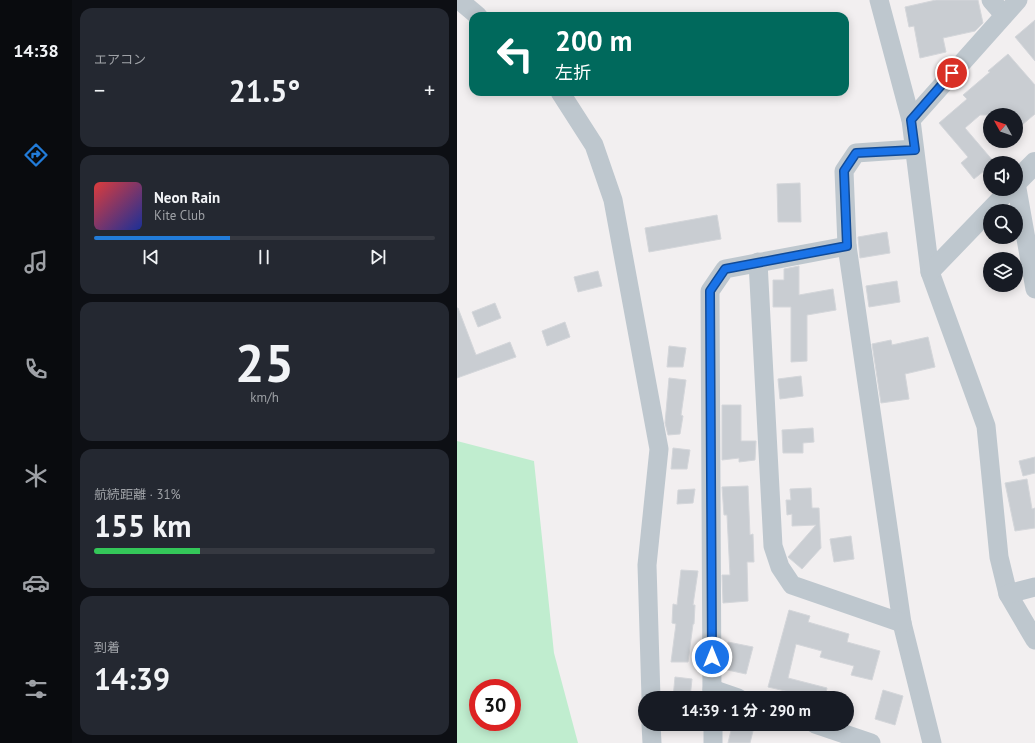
<!DOCTYPE html>
<html lang="ja">
<meta charset="utf-8">
<style>
:root{--surface:#171b24;--page:#242831;--text:#f1f3f6;--muted:#9ea1a6;--line:#363941;--accent:#227cd9}
body{margin:0;font-family:"PT Sans","Noto Sans JP",sans-serif;background:var(--page);color:var(--text);height:100vh;display:flex;flex-direction:column;font-size:15px;white-space:nowrap}
*{box-sizing:border-box;margin:0}
p{font-size:13px;color:var(--muted)}
.icon{flex:none;width:22px;height:22px;fill:none;stroke:currentColor;stroke-width:2;stroke-linecap:round;stroke-linejoin:round}
.map{position:relative;flex:1;overflow:hidden}
.details{display:flex;flex-direction:column;gap:8px;padding:8px;background:#0d0f14;width:385px}
.details>*{flex:none}
.banner{position:absolute;left:12px;top:12px;width:380px;height:84px;border-radius:12px;box-shadow:0 2px 10px #0003;background:#00695c;color:#fff;overflow:hidden}
.needle{width:26px;rotate:310deg}
.buttons{position:absolute;left:526px;top:108px;display:grid;gap:8px}
.buttons a{display:grid;place-items:center;width:40px;height:40px;border-radius:50%;background:var(--surface);box-shadow:0 2px 10px #0003;font-size:20px}
.speed{position:absolute;left:12px;top:679px;display:flex;gap:8px;font-size:20px;font-weight:700;text-align:center}
.speed>*{display:grid;place-content:center;width:52px;height:52px;border-radius:50%;background:var(--surface);box-shadow:0 2px 10px #0003;line-height:1}
.speed .limit{border:6px solid #d22;background:#fff;color:#111}
.pin{position:absolute;display:grid;place-items:center;width:34px;height:34px;color:#fff;margin:-17px;border:2px solid #fff;border-radius:50%;box-shadow:0 1px 4px #0007}
.me{position:absolute;width:44px;margin:-22px;rotate:0deg;stroke-linejoin:round;filter:drop-shadow(0 0 3px #0008)}
.turn{display:flex;align-items:center;gap:14px;height:84px;padding:0 20px;font-size:18px}
.turn .icon{width:52px;height:52px;stroke-width:2.5}
.turn b{display:block;font-size:28px;line-height:34px}
.big{font-size:30px;font-weight:700;line-height:1.1}
.details .tile{flex:1;display:flex;flex-direction:column;justify-content:center;gap:6px;min-width:0;padding:0 14px;border-radius:12px;background:var(--page)}
.details .dial{align-items:center;gap:0}
.dial b{font-size:52px;line-height:1}
.song{display:flex;align-items:center;gap:12px}
.cover{width:48px;height:48px;border-radius:6px;background:linear-gradient(135deg,hsl(0 70% 55%),hsl(230 70% 35%))}
.played{height:4px;border-radius:2px;background:linear-gradient(90deg,var(--accent) 40%,var(--line) 40%)}
.keys{display:flex;justify-content:space-around;direction:ltr}
.heat{display:flex;justify-content:space-between;align-items:center;font-size:22px;direction:ltr}
.charge{height:6px;border-radius:3px;background:linear-gradient(90deg,#34c759 31%,var(--line) 0)}
.trip{position:absolute;left:181px;top:691px;width:216px;height:40px;border-radius:20px;background:var(--surface);box-shadow:0 2px 10px #0003;font-weight:700;line-height:40px;text-align:center}
main{display:flex;flex:1;min-height:0}
.dock{display:flex;flex-direction:column;width:72px;justify-content:space-around;align-items:center;background:#090b0e;color:var(--muted)}
.dock .icon{width:28px;height:28px}
.dock .active{color:var(--accent)}
.dock b{font-size:18px;color:var(--text)}
.map>svg:first-child{display:block}
.green{fill:#c0edcf;fill-rule:evenodd}
.building{fill:#c9cdd2;stroke:#d4d6da}
.lines{fill:none;stroke-linecap:round;stroke-linejoin:round}
.minor{stroke:#bec7ce;stroke-width:19}
.tertiary{stroke:#bec7ce;stroke-width:22}
.route-casing{stroke:#114b97;stroke-width:10}
.route{stroke:#1a73e8;stroke-width:7}
</style>
<main>
<nav class="dock">
<b>14:38</b>
<svg class="icon active" aria-label="directions" viewBox="0 0 24 24"><path d="M12 3l9 9-9 9-9-9zM9 14v-3h6M13 9l2 2-2 2"/></svg>
<svg class="icon" aria-label="music" viewBox="0 0 24 24"><path d="M9 18V5l10-2v13"/><circle cx="6" cy="18" r="3"/><circle cx="16" cy="16" r="3"/></svg>
<svg class="icon" aria-label="phone" viewBox="0 0 24 24"><path d="M5 4h4l2 5-3 2q2 4 5 5l2-3 5 2v4C11 20 4 13 5 4z"/></svg>
<svg class="icon" aria-label="climate" viewBox="0 0 24 24"><path d="M12 3v18M4 7l16 10M4 17L20 7"/></svg>
<svg class="icon" aria-label="car" viewBox="0 0 24 24"><path d="M5 17H2v-5l4-1 3-4h7l3 4 3 1v5h-3M9 17h6M6 11h13"/><circle cx="7" cy="17" r="2"/><circle cx="17" cy="17" r="2"/></svg>
<svg class="icon" aria-label="filters" viewBox="0 0 24 24"><path d="M4 7h16M4 17h16"/><circle cx="9" cy="7" r="2"/><circle cx="15" cy="17" r="2"/></svg>
</nav>
<section class="details">
<div class="tile"><p>エアコン</p>
<div class="heat"><a>−</a><b class="big">21.5°</b><a>+</a></div>
</div>
<div class="tile">
<div class="song"><i class="cover"></i><div><b>Neon Rain</b><p>Kite Club</p></div></div>
<div class="played"></div>
<div class="keys"><svg class="icon" aria-label="previous" viewBox="0 0 24 24"><path d="M18 5L8 12l10 7zM5 5v14"/></svg><svg class="icon" aria-label="pause" viewBox="0 0 24 24"><path d="M8 5v14M16 5v14"/></svg><svg class="icon" aria-label="next" viewBox="0 0 24 24"><path d="M6 5l10 7-10 7zM19 5v14"/></svg></div>
</div>
<div class="tile dial"><b>25</b><p>km/h</p></div>
<div class="tile"><p>航続距離 · 31%</p><b class="big">155 km</b><div class="charge"></div></div>
<div class="tile"><p>到着</p><b class="big">14:39</b></div>
</section>
<div class="map">
<svg width="578" height="743" viewBox="0 0 578 743">
<rect width="100%" height="100%" fill="#f2eff0"/>
<path class="green" d="M 0,441 L 77,461 L 97,653 L 121,743 L 0,743 ZM 21,688 L 55,688 L 55,722 L 21,722 Z"/>
<g class="building">
<polygon points="479,0 521,0 526,23 518,31 486,38 489,52 463,58 457,26 452,27 448,7"/>
<polygon points="578,20 578,61 558,37"/>
<polygon points="551,54 578,85 578,114 559,130 559,115 523,115 508,128 537,162 533,163 533,166 517,179 504,163 511,157 482,123 510,99 506,95 533,72 531,71"/>
<polygon points="343,183 344,222 321,222 320,184"/>
<polygon points="260,215 264,239 192,252 188,228"/>
<polygon points="430,232 433,253 403,258 401,237"/>
<polygon points="342,266 342,295 376,289 379,310 350,315 350,361 334,362 334,307 316,307 316,280 327,280 327,269"/>
<polygon points="141,271 145,286 121,292 117,277"/>
<polygon points="440,281 443,302 412,307 409,286"/>
<polygon points="38,303 44,318 21,327 15,312"/>
<polygon points="0,308 1,308 19,355 53,342 59,357 0,378"/>
<polygon points="108,322 113,337 90,346 85,331"/>
<polygon points="471,337 478,367 448,374 452,399 424,403 415,344 434,340 435,345"/>
<polygon points="212,346 229,348 226,367 210,367"/>
<polygon points="344,376 346,396 323,399 321,379"/>
<polygon points="212,378 229,380 224,415 226,416 223,434 211,435 208,423"/>
<polygon points="265,405 284,405 284,441 299,441 298,460 282,462 282,458 265,460"/>
<polygon points="356,428 357,442 346,443 346,453 326,453 325,430"/>
<polygon points="216,448 233,450 230,469 214,469"/>
<polygon points="578,457 578,473 566,476 562,461"/>
<polygon points="570,479 575,509 578,508 578,528 558,531 548,483"/>
<polygon points="291,486 293,535 296,534 297,562 290,562 291,601 266,603 265,575 273,575 270,515 267,515 265,487"/>
<polygon points="354,488 355,508 362,508 364,548 345,569 331,557 359,525 335,526 335,514 330,515 329,500 334,500 333,489"/>
<polygon points="238,489 236,503 220,504 221,490"/>
<polygon points="394,536 397,559 377,562 373,539"/>
<polygon points="224,570 241,571 236,605 238,605 237,624 236,624 231,662 214,662 219,624 215,623 216,604 220,605"/>
<polygon points="332,610 353,616 351,622 392,634 390,642 423,651 415,680 394,675 397,666 363,657 365,651 339,644 331,678 370,688 368,698 340,698 341,694 311,687"/>
<polygon points="271,642 296,647 289,674 266,669"/>
<polygon points="218,677 235,679 233,698 216,698"/>
<polygon points="426,690 446,696 438,725 418,719"/>
<polygon points="275,726 296,731 293,743 271,743"/>
</g>
<g class="lines">
<g class="minor">
<polyline points="2,0 21,16"/>
<polyline points="422,0 454,120 473,272 529,426 542,557 551,594 578,640"/>
<polyline points="534,0 547,15"/>
<polyline points="103,92 137,145 156,200 202,449 190,565 194,698"/>
<polyline points="454,120 561,0"/>
<polyline points="457,149 399,153 387,171 390,246 445,623 475,743"/>
<polyline points="559,183 578,289"/>
<polyline points="301,262 316,546 323,567 335,585 445,623"/>
<polyline points="473,272 553,189"/>
<polyline points="551,594 578,587"/>
<polyline points="255,689 281,698"/>
<polyline points="255,698 253,291 268,269 390,246"/>
<polyline points="194,724 195,743"/>
<polyline points="256,724 256,743"/>
<polyline points="358,724 414,743"/>
</g>
<polyline class="tertiary" points="559,182 578,163"/>
</g>
<g class="lines">
<defs>
<polyline id="route" points="255,657 253,291 268,269 390,246 387,171 399,153 458,150 454,120 495,73"/>
</defs>
<use href="#route" class="route-casing"/>
<use href="#route" class="route"/>
</g>
</svg>
<div class="buttons">
<a><svg class="needle" viewBox="-14 -14 28 28"><path d="M0-13l5 13h-10z" fill="#e53935"/><path d="M0 13l5-13h-10z" fill="#9ea1a6"/></svg></a>
<a><svg class="icon" aria-label="sound" viewBox="0 0 24 24"><path d="M4 9h4l5-4v14l-5-4H4zM17 9q2 3 0 6"/></svg></a>
<a><svg class="icon" aria-label="search" viewBox="0 0 24 24"><circle cx="10" cy="10" r="6"/><path d="M15 15l6 6"/></svg></a>
<a><svg class="icon" aria-label="layers" viewBox="0 0 24 24"><path d="M12 4l9 5-9 5-9-5zM3 14l9 5 9-5"/></svg></a>
</div>
<div class="speed"><div class="limit">30</div></div>
<div class="pin" style="left:495px;top:73px;background:#d93025"><svg class="icon" aria-label="arrive" viewBox="0 0 24 24"><path d="M6 21V4h12l-3 4 3 4H6"/></svg></div>
<svg class="me" style="left:255px;top:657px" viewBox="-20 -20 40 40"><circle r="17" fill="#1a73e8" stroke="#fff" stroke-width="3"/><path d="M0-11L8 9 0 5-8 9z" fill="#fff"/></svg>
<div class="trip">14:39 · 1 分 · 290 m</div>
<div class="banner">
<div class="turn"><svg class="icon" aria-label="left" viewBox="0 0 24 24"><path d="M17 20v-9H6M10 6l-5 5 5 5"/></svg><div><b>200 m</b>左折</div></div>
</div>
</div>
</main>
